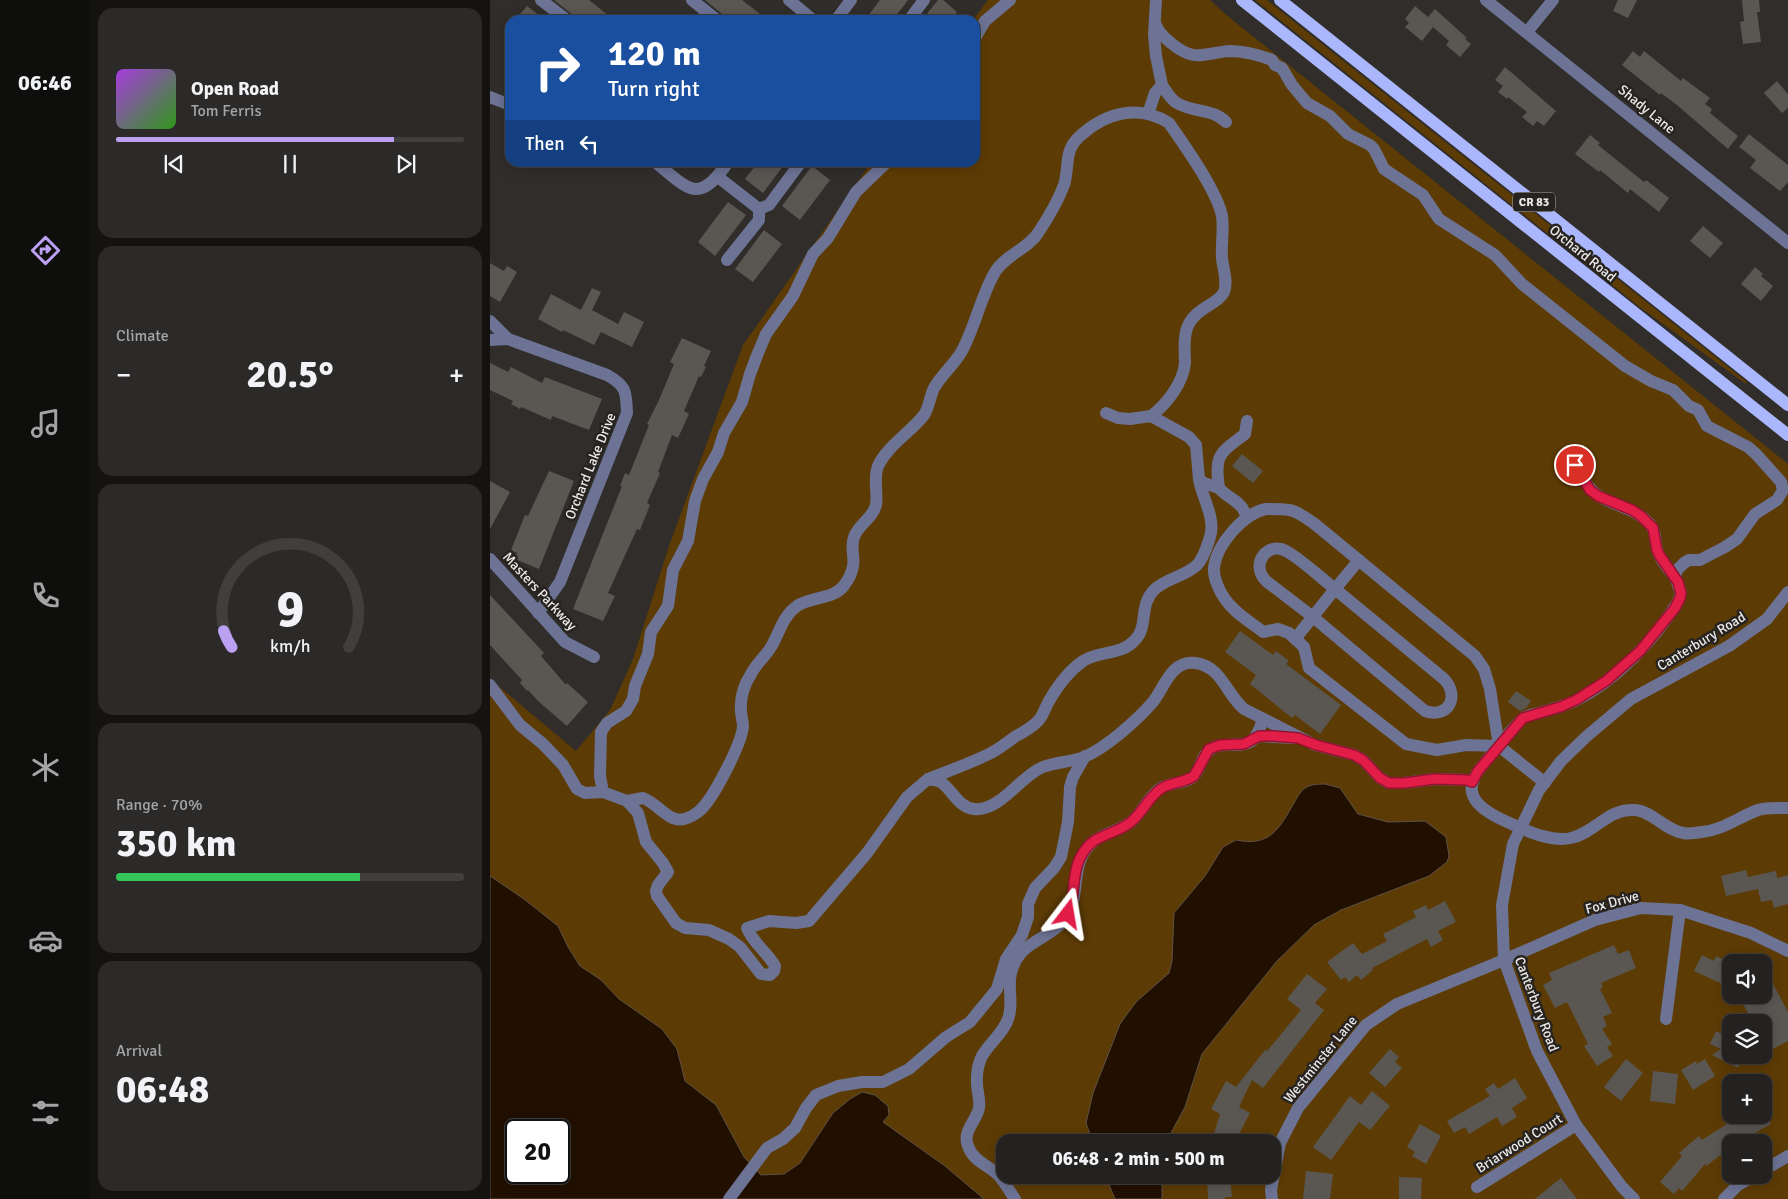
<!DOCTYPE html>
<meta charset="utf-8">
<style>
:root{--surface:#242220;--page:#2c2a29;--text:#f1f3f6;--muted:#a3a4a5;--line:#413f3e;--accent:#bca0f2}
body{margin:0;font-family:Signika,sans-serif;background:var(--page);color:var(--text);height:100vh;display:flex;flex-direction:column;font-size:19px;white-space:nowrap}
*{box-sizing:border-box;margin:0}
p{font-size:16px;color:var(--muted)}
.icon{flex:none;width:28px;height:28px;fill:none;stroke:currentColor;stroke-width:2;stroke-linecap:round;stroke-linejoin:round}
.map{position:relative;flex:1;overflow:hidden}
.panel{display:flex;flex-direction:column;gap:8px;padding:8px;background:#141312;width:400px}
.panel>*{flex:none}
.guide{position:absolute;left:15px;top:15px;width:475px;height:152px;border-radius:15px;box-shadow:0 2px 12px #0003,0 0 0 1px var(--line);background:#1a4fa0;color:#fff;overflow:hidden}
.fabs{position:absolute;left:1232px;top:954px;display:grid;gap:10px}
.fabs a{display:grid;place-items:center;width:50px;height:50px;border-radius:10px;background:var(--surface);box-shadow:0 2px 12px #0003,0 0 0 1px var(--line);font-size:25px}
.speed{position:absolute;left:15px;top:1119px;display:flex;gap:10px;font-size:25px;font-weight:700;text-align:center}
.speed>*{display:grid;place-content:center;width:65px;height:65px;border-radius:50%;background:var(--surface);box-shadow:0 2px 12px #0003,0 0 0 1px var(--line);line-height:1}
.speed .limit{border:2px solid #111;border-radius:8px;background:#fff;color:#111}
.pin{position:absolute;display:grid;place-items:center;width:42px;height:42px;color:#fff;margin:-21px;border:2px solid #fff;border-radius:50%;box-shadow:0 1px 5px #0007}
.me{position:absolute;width:55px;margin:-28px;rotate:14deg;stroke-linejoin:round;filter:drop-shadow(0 0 4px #0008)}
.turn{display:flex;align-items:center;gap:18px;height:105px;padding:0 20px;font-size:22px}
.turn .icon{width:65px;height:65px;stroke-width:2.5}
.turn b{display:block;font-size:35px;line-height:42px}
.then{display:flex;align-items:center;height:48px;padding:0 20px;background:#0003;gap:10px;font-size:19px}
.big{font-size:38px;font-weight:800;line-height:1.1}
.panel .widget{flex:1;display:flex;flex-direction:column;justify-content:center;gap:8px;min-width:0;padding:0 18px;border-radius:15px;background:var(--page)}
.panel .dial{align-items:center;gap:0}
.dial svg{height:130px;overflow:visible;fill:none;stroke:var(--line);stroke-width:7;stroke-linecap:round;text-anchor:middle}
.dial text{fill:var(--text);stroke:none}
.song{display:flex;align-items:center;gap:15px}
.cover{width:60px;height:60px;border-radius:8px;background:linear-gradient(135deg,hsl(280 70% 55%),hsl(110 70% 35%))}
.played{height:5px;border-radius:2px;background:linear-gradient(90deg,var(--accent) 80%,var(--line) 80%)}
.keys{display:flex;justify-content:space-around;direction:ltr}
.heat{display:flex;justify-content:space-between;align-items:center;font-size:28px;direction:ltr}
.charge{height:8px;border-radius:4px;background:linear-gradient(90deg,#34c759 70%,var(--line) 0)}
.trip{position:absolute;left:506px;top:1134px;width:285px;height:50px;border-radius:15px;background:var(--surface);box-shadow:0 2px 12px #0003,0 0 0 1px var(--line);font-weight:800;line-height:50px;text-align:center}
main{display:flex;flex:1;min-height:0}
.tabs{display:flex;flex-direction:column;width:90px;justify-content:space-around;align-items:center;background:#0e0e0d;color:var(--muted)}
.tabs .icon{width:35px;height:35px}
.tabs .on{color:var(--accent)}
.tabs b{font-size:22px;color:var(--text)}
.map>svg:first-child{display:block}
.green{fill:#5d3b04;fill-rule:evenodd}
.water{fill:#211000;stroke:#5e5146;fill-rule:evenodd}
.building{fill:#5a5753}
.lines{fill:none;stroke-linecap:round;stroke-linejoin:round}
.minor{stroke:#6c7394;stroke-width:12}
.major{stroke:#abb7fc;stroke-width:12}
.route-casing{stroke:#92132f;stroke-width:12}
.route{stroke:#e11d48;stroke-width:9}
.labels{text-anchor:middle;stroke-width:5;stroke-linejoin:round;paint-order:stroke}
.shield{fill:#262320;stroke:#b1aeac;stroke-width:1}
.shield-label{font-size:12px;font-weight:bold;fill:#eceae8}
.street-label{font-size:14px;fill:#eceae8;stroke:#262320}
</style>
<main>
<nav class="tabs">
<b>06:46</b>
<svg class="icon on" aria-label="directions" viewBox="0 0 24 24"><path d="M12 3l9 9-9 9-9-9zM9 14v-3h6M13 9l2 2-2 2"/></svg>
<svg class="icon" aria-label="music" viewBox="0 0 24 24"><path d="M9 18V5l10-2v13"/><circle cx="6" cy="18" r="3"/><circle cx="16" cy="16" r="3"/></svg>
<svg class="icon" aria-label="phone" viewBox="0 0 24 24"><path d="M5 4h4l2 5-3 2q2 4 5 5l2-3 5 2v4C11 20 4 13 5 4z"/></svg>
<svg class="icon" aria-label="climate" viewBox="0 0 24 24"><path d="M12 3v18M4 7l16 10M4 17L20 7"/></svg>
<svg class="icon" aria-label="car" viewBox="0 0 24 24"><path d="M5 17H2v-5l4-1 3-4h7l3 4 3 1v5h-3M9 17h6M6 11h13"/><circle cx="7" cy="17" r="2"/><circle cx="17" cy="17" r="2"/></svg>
<svg class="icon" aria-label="filters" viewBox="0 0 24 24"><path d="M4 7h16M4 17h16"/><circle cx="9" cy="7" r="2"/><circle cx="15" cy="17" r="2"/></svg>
</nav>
<section class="panel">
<div class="widget">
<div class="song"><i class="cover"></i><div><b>Open Road</b><p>Tom Ferris</p></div></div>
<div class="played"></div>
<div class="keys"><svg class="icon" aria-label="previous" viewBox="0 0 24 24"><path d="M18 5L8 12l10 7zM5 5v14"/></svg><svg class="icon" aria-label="pause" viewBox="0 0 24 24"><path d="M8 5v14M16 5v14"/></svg><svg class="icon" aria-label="next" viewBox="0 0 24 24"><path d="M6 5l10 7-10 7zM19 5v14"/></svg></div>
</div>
<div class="widget"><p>Climate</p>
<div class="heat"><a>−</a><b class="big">20.5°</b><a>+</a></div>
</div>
<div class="widget dial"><svg viewBox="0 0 100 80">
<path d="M14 69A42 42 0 1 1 86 69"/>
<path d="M14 69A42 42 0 0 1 9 59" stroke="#bca0f2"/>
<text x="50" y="56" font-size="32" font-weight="700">9</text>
<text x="50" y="72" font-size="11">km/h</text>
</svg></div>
<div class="widget"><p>Range · 70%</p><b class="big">350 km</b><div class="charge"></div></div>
<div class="widget"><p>Arrival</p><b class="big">06:48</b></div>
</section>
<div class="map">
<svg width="1298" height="1199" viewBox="0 0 1298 1199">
<rect width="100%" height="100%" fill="#302d2a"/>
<g class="green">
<path d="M 498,0 L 720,0 L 735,14 L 1298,464 L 1298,1199 L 0,1199 L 0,679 L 86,751 L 120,710 L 143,659 L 179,546 L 253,345 L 381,163 L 485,162 L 485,20 L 483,20 ZM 1241,962 L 1274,962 L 1274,995 L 1241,995 ZM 1241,1022 L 1274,1022 L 1274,1055 L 1241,1055 ZM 1241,1082 L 1274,1082 L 1274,1115 L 1241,1115 ZM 26,1130 L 69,1130 L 69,1172 L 26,1172 ZM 515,1142 L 782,1142 L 782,1175 L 515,1175 ZM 1241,1142 L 1274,1142 L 1274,1175 L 1241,1175 Z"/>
<polygon points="765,0 777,0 1257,382 1256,384 1151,308"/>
</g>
<g class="water">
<path d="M 835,784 L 850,788 L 868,814 L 898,822 L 935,821 L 956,837 L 959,856 L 957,862 L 939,876 L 851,910 L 824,925 L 787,961 L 712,1054 L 695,1107 L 676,1142 L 603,1142 L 596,1123 L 603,1093 L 630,1024 L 646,1002 L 679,973 L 682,961 L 684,913 L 715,876 L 733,847 L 746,840 C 780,847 789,829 804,803 C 808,796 811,789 819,786 C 824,784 830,784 835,784 Z"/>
<path d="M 0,876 L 34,899 L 68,926 L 78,947 L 90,966 L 111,980 L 129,999 L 172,1029 L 187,1049 L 195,1081 L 226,1105 L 254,1157 L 271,1175 L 294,1174 L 310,1163 L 343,1113 L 360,1099 L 372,1092 L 385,1095 L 398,1106 L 399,1115 L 393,1122 L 455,1166 L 494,1199 L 0,1199 ZM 26,1130 L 69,1130 L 69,1172 L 26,1172 Z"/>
<polygon points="615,1175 672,1175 672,1199 625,1199"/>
</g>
<g class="building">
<polygon points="64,0 99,0 124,20 89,20"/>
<polygon points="215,0 252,0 278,20 235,20 232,14"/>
<polygon points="390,0 418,0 403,20 375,20"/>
<polygon points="448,0 453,0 467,12 461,20 432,20"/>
<polygon points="1128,0 1147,0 1138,18 1123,11"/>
<polygon points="1252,0 1269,0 1270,12 1267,12 1271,42 1253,44 1250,22 1254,21"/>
<polygon points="37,6 55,20 25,20"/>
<polygon points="925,6 938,17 945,9 977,38 975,39 981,44 970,57 956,45 959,41 943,27 932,41 915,27 919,23 915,19"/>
<polygon points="1143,51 1150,57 1154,51 1191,81 1193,78 1220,98 1215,104 1222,109 1220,113 1248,136 1238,149 1187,105 1171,93 1170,95 1132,65"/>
<polygon points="1015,67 1066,111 1054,126 1047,121 1043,126 1032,117 1037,112 1018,97 1017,99 1008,92 1013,86 1005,80"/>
<polygon points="1287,81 1298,94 1298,108 1292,113 1274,93"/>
<polygon points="1259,134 1298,165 1298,182 1290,191 1260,168 1266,160 1249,147"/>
<polygon points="1100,135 1110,143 1108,145 1154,182 1156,180 1179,198 1169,212 1140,189 1138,193 1110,170 1109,172 1085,154"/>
<polygon points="268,162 296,162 273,193 255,179"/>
<polygon points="322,166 340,180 310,220 292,206"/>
<polygon points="238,202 256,215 225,256 208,242"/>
<polygon points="1213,226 1233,243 1220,258 1200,241"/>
<polygon points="274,230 292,244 263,282 245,269"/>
<polygon points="0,263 14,271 17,266 27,272 10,302 0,296"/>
<polygon points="1265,267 1273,274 1271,276 1283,286 1271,301 1251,284"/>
<polygon points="102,288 111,292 102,310 128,324 134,312 154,322 142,347 111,332 104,345 73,330 72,332 48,319 61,294 91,310"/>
<polygon points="192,338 221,351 214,366 216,367 211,377 209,376 194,411 199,414 188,438 182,435 168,472 170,473 157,503 160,505 150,530 147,529 118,593 125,596 113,621 83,609 132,486 130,486 135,473 139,475 159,425 157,424 169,400 184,364 180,362"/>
<polygon points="0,363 18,372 21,367 52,383 55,377 112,399 99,430 62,416 61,420 31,407 30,409 21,404 23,401 0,390"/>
<polygon points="752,454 773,471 763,483 742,466"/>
<polygon points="59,471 84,481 49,569 25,559 27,553 21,550 35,515 38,516"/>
<polygon points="0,481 20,492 0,529"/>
<polygon points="0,595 54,653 51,656 76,685 77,683 98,702 77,726 49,702 38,690 37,691 30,683 32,680 0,645"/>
<polygon points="750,631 783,655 786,651 799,661 796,664 851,705 830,734 805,715 802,718 760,684 766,675 735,652"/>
<polygon points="1026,691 1041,701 1036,708 1030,711 1018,702"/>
<polygon points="1256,870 1258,877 1286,871 1287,878 1298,875 1298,904 1284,908 1282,900 1271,902 1268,889 1236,896 1231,876"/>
<polygon points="955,901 966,922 948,931 953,940 941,947 937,939 882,968 883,970 871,980 867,975 859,982 855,977 851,980 837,962 863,943 872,954 897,941 893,934 926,917 923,911 936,905 938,910"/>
<polygon points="1124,945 1128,954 1139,950 1146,968 1111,983 1113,987 1110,989 1122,1013 1113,1017 1117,1026 1112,1029 1122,1044 1117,1047 1123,1056 1107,1066 1094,1046 1098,1044 1077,1002 1065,1008 1053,985 1062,980 1059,973"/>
<polygon points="1212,955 1224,961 1226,956 1237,961 1232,972 1241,976 1241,988 1204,971"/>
<polygon points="817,974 837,989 825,1003 834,1010 773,1088 762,1080 749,1107 760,1113 745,1142 728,1142 729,1139 723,1137 730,1114 721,1109 736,1081 746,1087 775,1050 777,1051 811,1010 797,999"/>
<polygon points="1283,984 1298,1012 1298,1041 1279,1051 1274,1041 1274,1022 1263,1022 1248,995 1274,995 1274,989"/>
<polygon points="1226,1031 1238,1037 1237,1038 1241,1041 1241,1055 1254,1055 1248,1068 1222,1055 1231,1049 1220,1044"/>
<polygon points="900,1049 909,1057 905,1062 912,1068 895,1087 879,1073"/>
<polygon points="1136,1059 1153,1073 1131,1101 1114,1087"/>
<polygon points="1215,1059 1225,1076 1203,1090 1191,1070 1206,1061 1207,1064"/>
<polygon points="1163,1071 1188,1074 1185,1104 1160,1101"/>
<polygon points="1025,1078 1037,1098 1022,1108 1027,1117 1012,1126 1007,1117 979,1134 975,1127 964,1133 957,1121 1000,1096 995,1089 1004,1083 1008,1089"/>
<polygon points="882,1091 900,1106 880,1130 869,1122 841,1160 823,1147 860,1096 871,1105"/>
<polygon points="1251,1115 1275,1115 1281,1124 1248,1142 1241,1142 1241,1147 1216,1166 1215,1164 1192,1191 1189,1188 1184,1194 1170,1182 1192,1156 1189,1153 1209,1136 1212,1140"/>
<polygon points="930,1124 951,1136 936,1164 922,1156 925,1152 917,1147"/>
<polygon points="816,1171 843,1174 840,1199 813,1199"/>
<polygon points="740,1176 742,1197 735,1197 735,1199 718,1199 717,1178"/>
<polygon points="909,1177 932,1178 931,1199 909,1199"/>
<polygon points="1071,1178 1087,1199 1045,1199"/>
</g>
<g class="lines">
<g class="minor">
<polyline points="51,0 77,20"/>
<polyline points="202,0 227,20"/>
<polyline points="299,0 323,20"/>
<polyline points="996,0 1298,243"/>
<polyline points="346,20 361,0"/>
<polyline points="419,20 434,0"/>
<path d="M 665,23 C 668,32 674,37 681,43 C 705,63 713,53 740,51 C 752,51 770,55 782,60 L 785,65 L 792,68 L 802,85 L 817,103 L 840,116 L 858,134 L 880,145 L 884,149 L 894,169 L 933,195 L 949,219 L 1005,255 L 1032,284 L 1135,366 L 1161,381 L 1183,390 L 1199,406 L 1208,410 L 1217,426 L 1258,447 L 1266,454 L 1291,482 L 1293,490 L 1287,500 L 1265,514 L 1247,539 L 1235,547 L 1210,560 L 1199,560 L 1194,563 L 1187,570 L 1185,577 C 1179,570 1171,561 1168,552 C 1164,542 1167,531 1159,523 C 1144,507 1122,506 1106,494 C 1095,486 1089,469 1077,458"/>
<polyline points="1037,32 1063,0"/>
<polyline points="485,38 495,21 520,0"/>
<path d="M 672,85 C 676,91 680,99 687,103 C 703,113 722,108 736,122"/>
<polyline points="0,97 20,105"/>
<polyline points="658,114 665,93 672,85 666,56 664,35 666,0"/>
<path d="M 165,162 C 199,189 208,206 238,162"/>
<polyline points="228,177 269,209 279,205 311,162"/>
<polyline points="237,260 269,220 269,209"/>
<path d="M 0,321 L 18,339 L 117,375 C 137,386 136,392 137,413 L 70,582 L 48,613"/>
<polyline points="0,340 18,339"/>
<path d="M 616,413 L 628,418 L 640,419 L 661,416 L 699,437 L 706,445 L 709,479 L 714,483 L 729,488 C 724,454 730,453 755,434 L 757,421"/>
<path d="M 729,488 C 736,497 750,501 754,511"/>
<polyline points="0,559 75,642 104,657"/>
<path d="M 1185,577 L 1191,593 L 1188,602 C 1163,641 1127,680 1085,701 C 1073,706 1061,710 1049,713 C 1045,714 1039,715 1035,717 C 1028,720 999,758 992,766 C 964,799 999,814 1026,826 C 1042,833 1063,842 1081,838 C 1105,833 1118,808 1145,810 C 1162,811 1175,830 1193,833 C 1198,834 1206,833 1212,832 C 1233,830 1249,817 1268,810 C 1277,807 1288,808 1298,808"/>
<path d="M 805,639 L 845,589 L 954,679 C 970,696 959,719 935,711 L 823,617 L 776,581 C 759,563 779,541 796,551 C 811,559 831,578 845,589 L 869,560"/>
<path d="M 0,685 L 30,725 L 53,744 L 73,765 L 87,789 L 95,793 L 113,792 L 137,801 L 153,798 C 175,807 181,832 208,812 C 222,802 252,743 253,726 C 253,721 251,716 251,711 C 250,699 254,685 261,674 C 266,664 275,657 281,647 C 290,632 292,617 307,606 C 322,596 345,600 355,584 C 358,580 362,572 363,566 C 365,557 360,547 364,537 C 368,525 383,518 386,505 C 388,492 383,479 388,466 C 398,445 420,433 434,415 C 439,408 440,396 444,388 C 452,374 466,363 473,349 C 486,324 491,296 505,272 C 515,255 538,249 548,233 C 558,218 568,201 574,185 C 580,166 573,151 590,136 C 616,112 650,104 679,123 C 695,146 727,191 732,216 C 734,230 731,244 732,258 C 733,269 738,281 734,292 C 728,305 705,307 697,328 C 693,339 695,352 695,363 C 693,383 677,404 661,416"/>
<polyline points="762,740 769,736 803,738"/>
<path d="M 1009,746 L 1000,689 L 994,669 L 985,656 L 826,525 C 819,520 808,511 799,510 C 793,509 783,509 776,509 C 754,513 727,544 724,567 C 723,577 729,591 735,599 C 744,613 761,622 773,632 L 788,629 L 799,633 L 814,647 L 819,668 L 916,744 L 947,750 L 976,745 L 1009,746 L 1055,783"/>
<path d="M 438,779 C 441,780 446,780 449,781 C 462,788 467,807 484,809 C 510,812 530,776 553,767 C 566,762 581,762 594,757 C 616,748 646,721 662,703 C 674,689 681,659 706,663 C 732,667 736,694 754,709 L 825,745 L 864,755 L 873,760 L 890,778 L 899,783 L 914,783 L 945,779 L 977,780 L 983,782"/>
<polyline points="113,792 110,776 111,732 117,723 136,711 143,699 145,686 158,654 161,632 178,606 183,570 198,541 205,501 213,479 228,452 234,433 252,402 260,374 268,353 276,334 303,296 323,254 338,238 366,192 397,162"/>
<path d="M 137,801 L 148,813 L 156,842 L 173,863 L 178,872 L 168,885 L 166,891 L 167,896 L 186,923 L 195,928 L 219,930 L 239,939 L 250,947 L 271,974 L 280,975 L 284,971 L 285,966 C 277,952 263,943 257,928 L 279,921 L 306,923 L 319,921 L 377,853 L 417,797 L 438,779 C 458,771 481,763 501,753 C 510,748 518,742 526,736 C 534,732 542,727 548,721 C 553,716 555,708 559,701 C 567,687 580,670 593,661 C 610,650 631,656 645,640 C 659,626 648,605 665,589 C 677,578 696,576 707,565 C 714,558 717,546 720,537 C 726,518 712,498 709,479"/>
<polyline points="1176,1019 1190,910"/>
<polyline points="1274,1170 1298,1156"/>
<polyline points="987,1187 1086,1125"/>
<polyline points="239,1199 277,1148 293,1139 305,1128 316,1108 326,1095 348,1086 372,1082 393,1082 419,1069 456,1037 480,1022 507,989 516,959 532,935 538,917 538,904 545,888 564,868 571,857 578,822 580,787 583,777 595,756"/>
<path d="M 525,1199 C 520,1192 516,1184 510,1177 C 501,1166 483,1162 478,1146 C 472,1131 486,1122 489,1108 C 490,1103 489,1098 488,1093 C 486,1081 486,1068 492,1056 C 500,1042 515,1032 519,1016 C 524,996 514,982 526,960 C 537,940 565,936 577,916 C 592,891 578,863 604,841 C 615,832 630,831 641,822 C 653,812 658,796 671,788 C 680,782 694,784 703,777 C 711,769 711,755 721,749 C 725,746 730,745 735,745 C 761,745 765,744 773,719"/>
<polyline points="782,1199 781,1190 790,1143 808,1108 876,1025 907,1004 1014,960 1105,920 1151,908 1190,910 1261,933 1298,951"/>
<polyline points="1144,1199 1132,1187 1086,1125 1047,1051 1014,960 1012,905 1023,844 1049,790 1071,761 1097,736 1141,699 1239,646 1277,619 1298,592"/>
<polyline points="1234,1199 1248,1185 1265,1175"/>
</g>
<g class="major">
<polyline points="752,0 1298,435"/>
<polyline points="790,0 1298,405"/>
</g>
</g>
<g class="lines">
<defs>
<path id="route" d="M 578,914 C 586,897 581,876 590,858 C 603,832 622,837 641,822 C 653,812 659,796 672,788 C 682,782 694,783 704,776 L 719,749 L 730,745 L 754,744 L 769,736 L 783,736 L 808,738 L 826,745 L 864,755 L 873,760 L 890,778 L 899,783 L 914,783 L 945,779 L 977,780 L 982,782 L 988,771 L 1033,718 L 1070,707 L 1086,700 L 1116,681 L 1150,651 L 1185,608 L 1190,598 L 1191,593 L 1188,582 L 1170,556 L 1167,550 L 1163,528 L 1151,516 L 1142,510 L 1108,496 L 1100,490 L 1085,465"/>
</defs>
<use href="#route" class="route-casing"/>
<use href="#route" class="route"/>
</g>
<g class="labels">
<rect class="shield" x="1023" y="192.5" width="42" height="19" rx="4"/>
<g class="shield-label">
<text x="1044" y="206">CR 83</text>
</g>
<g class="street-label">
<text transform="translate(1157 109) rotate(39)" y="5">Shady Lane</text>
<text transform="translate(1093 253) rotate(39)" y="5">Orchard Road</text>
<text transform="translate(100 466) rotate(-68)" y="5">Orchard Lake Drive</text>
<text transform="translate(50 591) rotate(47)" y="5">Masters Parkway</text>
<text transform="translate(1211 641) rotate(-31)" y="5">Canterbury Road</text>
<text transform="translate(1122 902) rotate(-15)" y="5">Fox Drive</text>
<text transform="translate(1047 1004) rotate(69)" y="5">Canterbury Road</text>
<text transform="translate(830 1059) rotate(-51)" y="5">Westminster Lane</text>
<text transform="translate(1029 1143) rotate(-32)" y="5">Briarwood Court</text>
</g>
</g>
</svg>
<div class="fabs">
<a><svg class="icon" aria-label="sound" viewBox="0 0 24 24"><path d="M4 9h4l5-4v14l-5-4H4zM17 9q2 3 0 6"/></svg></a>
<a><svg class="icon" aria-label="layers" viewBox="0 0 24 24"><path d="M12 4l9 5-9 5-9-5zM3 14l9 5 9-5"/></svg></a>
<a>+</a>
<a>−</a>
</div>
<div class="speed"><div class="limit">20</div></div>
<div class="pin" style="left:1085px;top:465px;background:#d93025"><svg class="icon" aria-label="arrive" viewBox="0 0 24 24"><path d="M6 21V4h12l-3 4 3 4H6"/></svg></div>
<svg class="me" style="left:578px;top:914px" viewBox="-20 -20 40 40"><path d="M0-17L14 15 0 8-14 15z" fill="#e11d48" stroke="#fff" stroke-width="4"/></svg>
<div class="trip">06:48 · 2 min · 500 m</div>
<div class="guide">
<div class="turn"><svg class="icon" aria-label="right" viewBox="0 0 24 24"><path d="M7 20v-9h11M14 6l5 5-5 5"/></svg><div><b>120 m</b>Turn right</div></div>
<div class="then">Then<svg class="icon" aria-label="left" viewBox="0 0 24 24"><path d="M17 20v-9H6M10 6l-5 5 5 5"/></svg></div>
</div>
</div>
</main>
